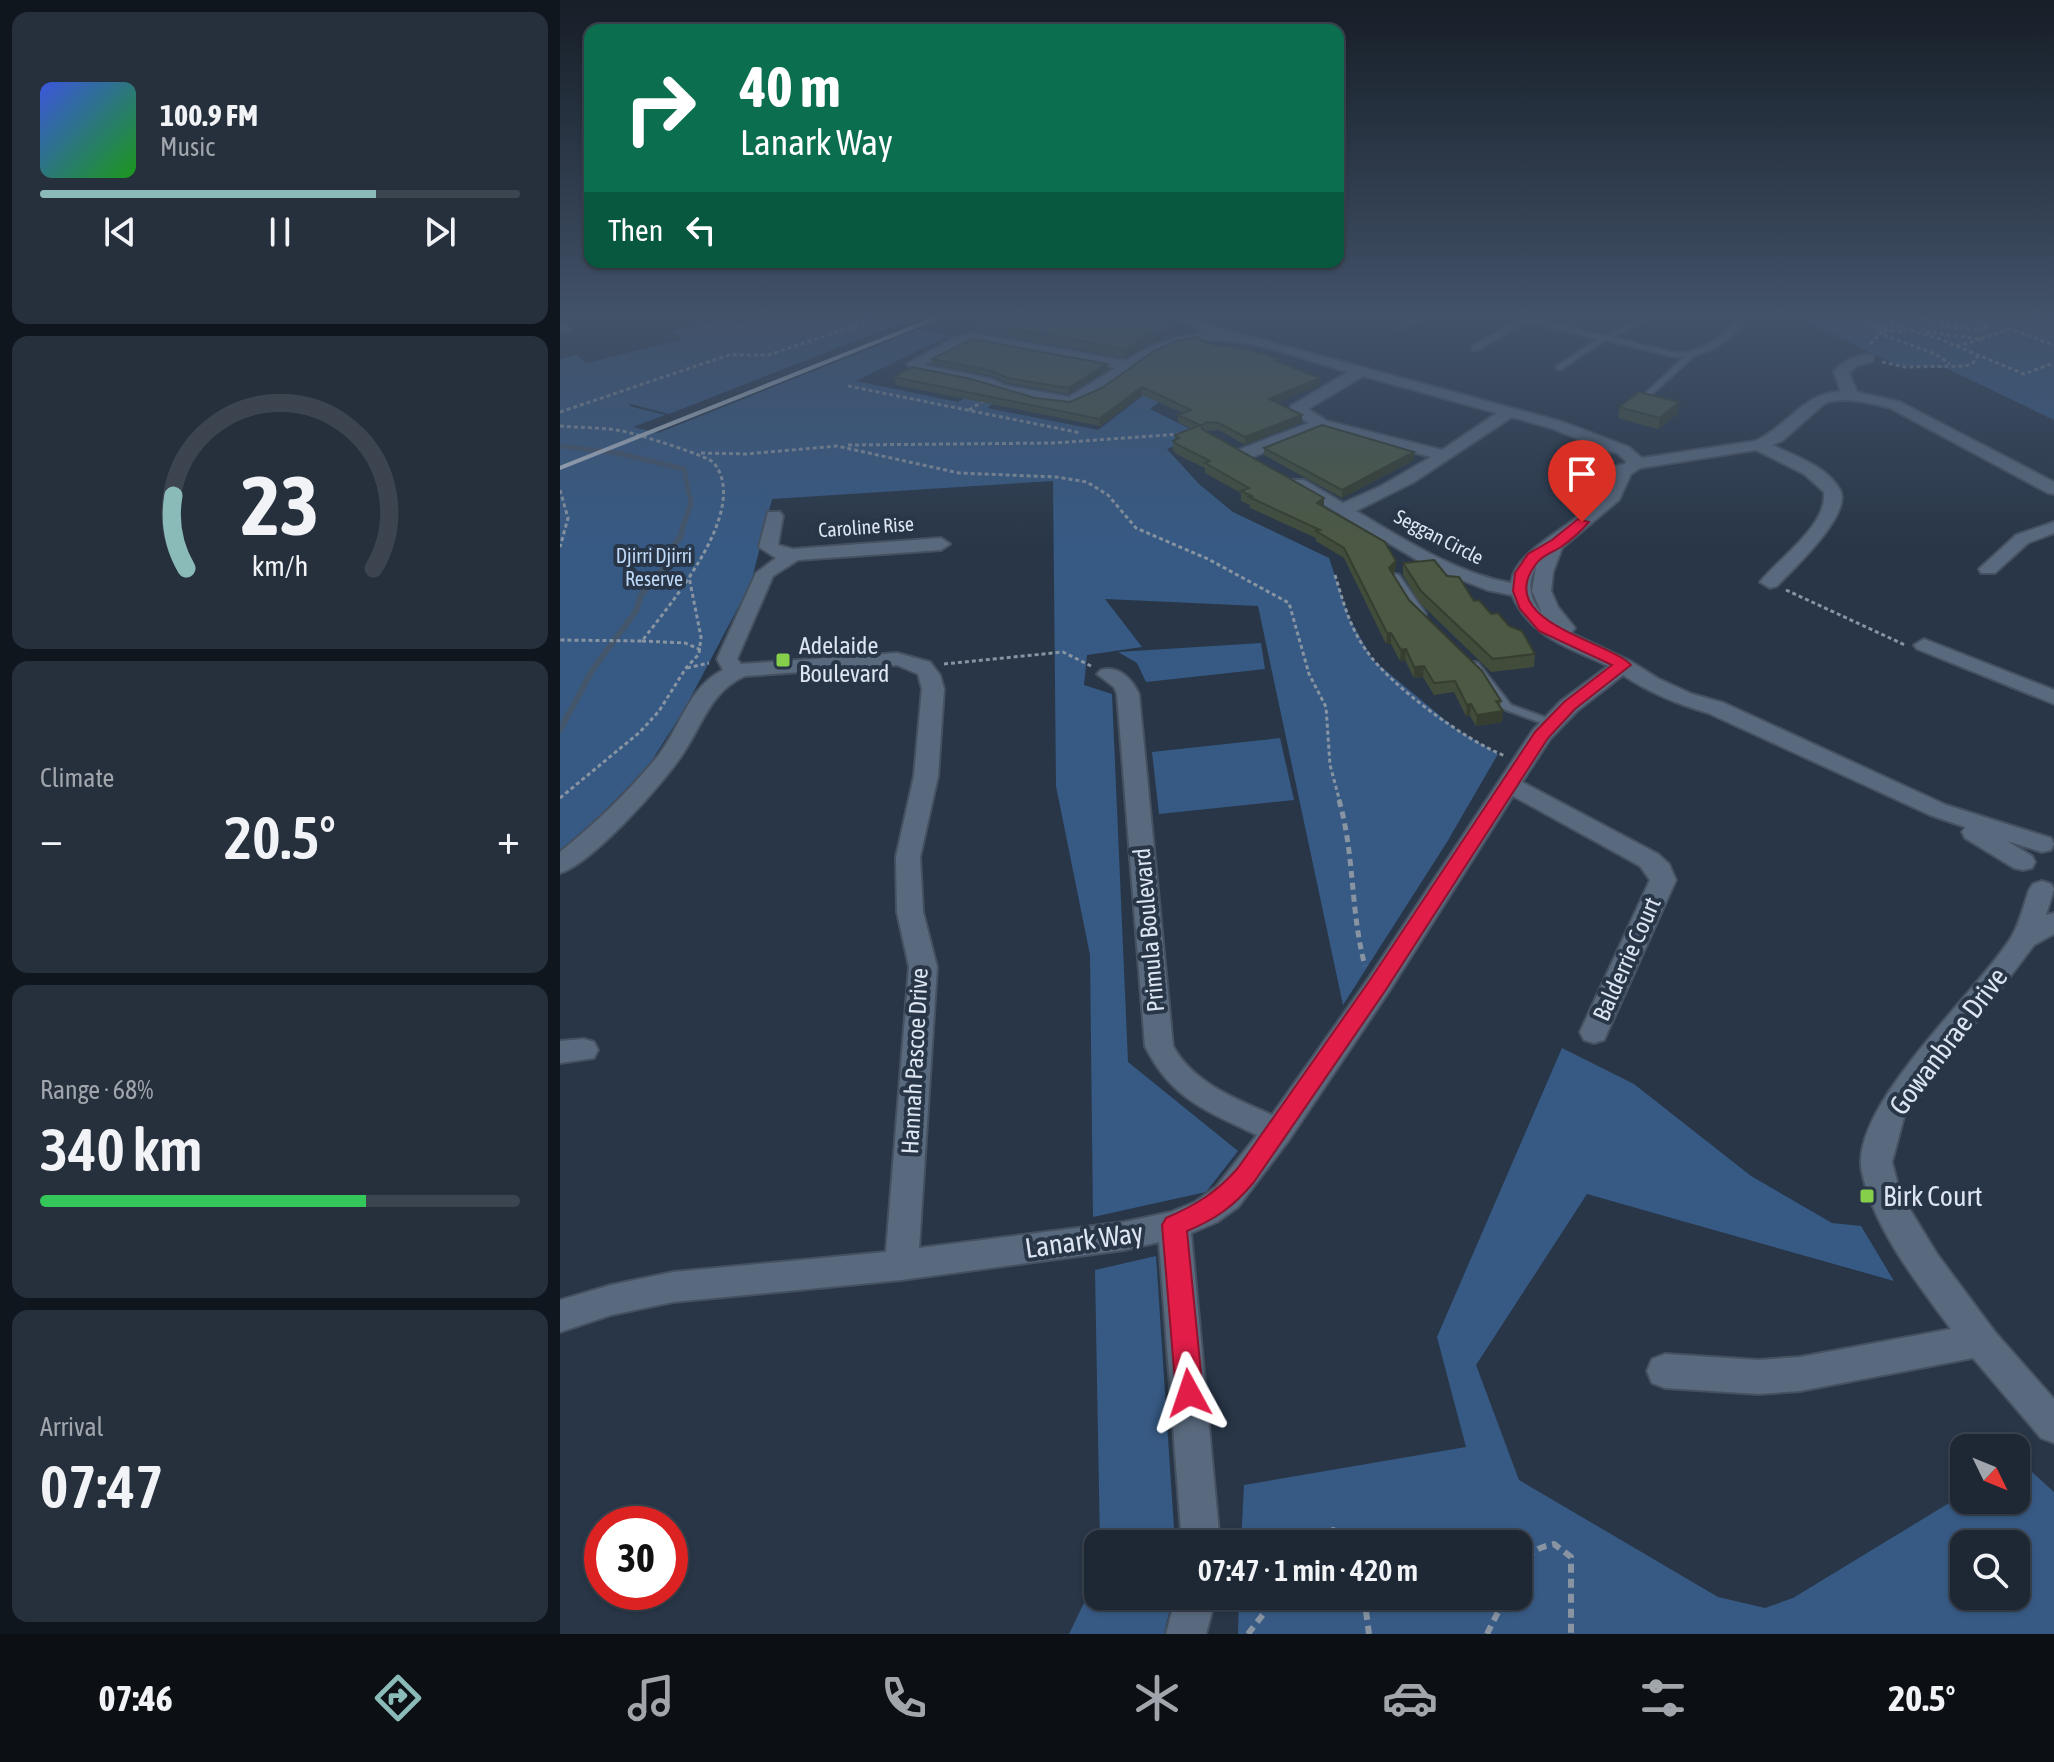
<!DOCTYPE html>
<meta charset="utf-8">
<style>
:root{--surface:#1e2835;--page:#26303d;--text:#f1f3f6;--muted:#a1a6ad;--line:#3c4450;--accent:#8bbbb9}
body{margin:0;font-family:"Asap Condensed",sans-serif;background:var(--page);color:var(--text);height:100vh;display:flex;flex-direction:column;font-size:30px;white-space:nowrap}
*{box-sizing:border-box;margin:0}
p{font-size:26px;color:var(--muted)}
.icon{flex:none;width:44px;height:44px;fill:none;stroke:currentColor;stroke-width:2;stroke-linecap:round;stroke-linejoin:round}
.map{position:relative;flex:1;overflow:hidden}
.panel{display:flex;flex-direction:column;gap:12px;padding:12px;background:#10161d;width:560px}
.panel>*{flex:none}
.hud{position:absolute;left:24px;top:24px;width:760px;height:244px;border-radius:16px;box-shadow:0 2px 6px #0004,0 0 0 2px var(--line);background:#0b6e4f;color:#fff;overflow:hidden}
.needle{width:52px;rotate:133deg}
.buttons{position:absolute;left:1390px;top:1434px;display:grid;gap:16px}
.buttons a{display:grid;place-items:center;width:80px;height:80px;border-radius:16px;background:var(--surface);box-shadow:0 2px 6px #0004,0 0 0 2px var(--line);font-size:40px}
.speed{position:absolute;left:24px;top:1506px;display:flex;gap:16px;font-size:40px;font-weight:700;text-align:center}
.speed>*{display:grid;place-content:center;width:104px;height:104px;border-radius:50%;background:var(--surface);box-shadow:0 2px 6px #0004,0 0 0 2px var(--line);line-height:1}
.speed .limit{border:12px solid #d22;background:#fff;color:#111}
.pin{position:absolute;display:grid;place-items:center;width:68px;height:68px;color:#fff;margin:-82px -34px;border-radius:50% 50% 50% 0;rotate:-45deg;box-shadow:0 0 8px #0007}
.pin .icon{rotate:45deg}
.me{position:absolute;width:88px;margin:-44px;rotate:355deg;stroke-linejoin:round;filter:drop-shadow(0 0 6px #0008)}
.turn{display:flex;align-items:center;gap:28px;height:168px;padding:0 24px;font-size:36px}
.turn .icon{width:104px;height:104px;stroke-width:2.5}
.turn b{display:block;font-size:56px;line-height:68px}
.then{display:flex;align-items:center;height:76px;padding:0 24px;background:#0003;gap:16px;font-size:30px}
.big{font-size:60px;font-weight:600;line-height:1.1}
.panel .card{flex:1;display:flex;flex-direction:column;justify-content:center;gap:12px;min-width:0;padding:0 28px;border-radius:16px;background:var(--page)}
.panel .dial{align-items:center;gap:0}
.dial svg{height:208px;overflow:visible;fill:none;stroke:var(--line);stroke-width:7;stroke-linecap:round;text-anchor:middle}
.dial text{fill:var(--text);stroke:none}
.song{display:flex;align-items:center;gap:24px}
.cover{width:96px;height:96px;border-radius:12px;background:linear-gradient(135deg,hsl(230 70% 55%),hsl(120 70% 35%))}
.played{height:8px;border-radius:4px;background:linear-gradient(90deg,var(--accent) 70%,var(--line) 70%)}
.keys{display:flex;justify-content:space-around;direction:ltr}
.heat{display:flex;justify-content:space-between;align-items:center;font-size:44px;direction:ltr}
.charge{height:12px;border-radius:6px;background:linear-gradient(90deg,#34c759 68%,var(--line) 0)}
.trip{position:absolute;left:524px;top:1530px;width:448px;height:80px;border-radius:16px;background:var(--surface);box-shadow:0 2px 6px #0004,0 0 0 2px var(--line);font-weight:600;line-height:80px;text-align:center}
.menu{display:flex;height:128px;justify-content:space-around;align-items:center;background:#0c1015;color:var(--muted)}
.menu .icon{width:56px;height:56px}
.menu .on{color:var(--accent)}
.menu b{font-size:36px;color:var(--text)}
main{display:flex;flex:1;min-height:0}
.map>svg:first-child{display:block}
.green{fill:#375a84;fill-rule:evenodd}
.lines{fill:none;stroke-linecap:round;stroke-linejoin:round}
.stream-far1{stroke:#44566b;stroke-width:5}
.stream{stroke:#44566b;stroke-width:6}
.lane-casing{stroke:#455160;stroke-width:4}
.street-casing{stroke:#455160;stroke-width:4}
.path-far2{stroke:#8894a2;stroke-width:3;stroke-dasharray:4 3;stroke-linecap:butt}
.path-far1{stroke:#8894a2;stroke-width:5;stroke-dasharray:7 5;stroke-linecap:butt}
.path{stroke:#8894a2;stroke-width:6;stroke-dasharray:9 6;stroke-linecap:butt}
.lane{fill:#5a6a7e;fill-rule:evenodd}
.street{fill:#5a6a7e;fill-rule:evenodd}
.rail{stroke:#b5bfcc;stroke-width:4}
.wall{fill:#414d3a}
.shaded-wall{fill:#353e30}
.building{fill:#4c5944;stroke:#353e30;stroke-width:2}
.route{fill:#e11d48;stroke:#92132f;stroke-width:2}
.poi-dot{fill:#86cf4b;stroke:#283647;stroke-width:3}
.labels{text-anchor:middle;stroke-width:8;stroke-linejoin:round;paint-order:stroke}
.far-street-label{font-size:20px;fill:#dce5f1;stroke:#283647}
.far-park-label{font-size:20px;fill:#c0daf9;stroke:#283647}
.poi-label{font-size:24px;fill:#dce5f1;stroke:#283647;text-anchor:start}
.street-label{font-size:24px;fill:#dce5f1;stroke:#283647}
.near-street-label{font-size:28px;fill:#dce5f1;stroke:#283647}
.near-poi-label{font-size:28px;fill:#dce5f1;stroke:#283647;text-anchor:start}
</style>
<main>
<section class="panel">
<div class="card">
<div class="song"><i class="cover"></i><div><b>100.9 FM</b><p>Music</p></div></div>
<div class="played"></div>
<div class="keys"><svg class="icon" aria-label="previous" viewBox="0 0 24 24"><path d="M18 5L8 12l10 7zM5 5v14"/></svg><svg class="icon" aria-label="pause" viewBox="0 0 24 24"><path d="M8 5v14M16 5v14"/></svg><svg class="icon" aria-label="next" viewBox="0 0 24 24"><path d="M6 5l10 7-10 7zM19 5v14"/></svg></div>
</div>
<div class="card dial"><svg viewBox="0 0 100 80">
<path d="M14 69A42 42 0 1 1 86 69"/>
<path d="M14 69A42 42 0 0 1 9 41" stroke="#8bbbb9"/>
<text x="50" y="56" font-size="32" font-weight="700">23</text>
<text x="50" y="72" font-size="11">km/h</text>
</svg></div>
<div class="card"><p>Climate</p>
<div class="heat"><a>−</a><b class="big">20.5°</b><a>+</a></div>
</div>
<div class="card"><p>Range · 68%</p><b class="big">340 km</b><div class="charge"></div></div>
<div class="card"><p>Arrival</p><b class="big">07:47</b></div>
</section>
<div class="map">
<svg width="1494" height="1634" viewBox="0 0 1494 1634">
<rect width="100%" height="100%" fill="#283647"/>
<g class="green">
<polygon points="209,317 356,317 109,414 71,404 69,406 105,415 73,427 98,433 359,329 388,336 296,381 398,402 415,392 439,399 427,408 538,430 650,344 667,349 590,409 642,435 607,449 639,484 673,512 769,558 789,618 813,660 896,729 938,754 887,842 783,1005 698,606 545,599 582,647 527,655 524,685 552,694 568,1062 678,1151 646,1192 533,1217 530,955 496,786 493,481 212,499 191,583 124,710 89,765 24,832 0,852 0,359 17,355 26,363 124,339 113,331 158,321 167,326"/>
<polygon points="1247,317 1494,317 1494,420 1386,368 1337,365 1244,320"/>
<polygon points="701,643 705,669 586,682 577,663 558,652"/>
<polygon points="720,738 734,800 599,814 592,752"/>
<path d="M 1002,1048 L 1074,1084 L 1191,1176 L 1272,1223 L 1301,1226 L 1334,1281 L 1027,1194 L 916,1365 L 959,1480 L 1158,1597 L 1205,1608 L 1233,1598 L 1404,1494 L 1404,1500 L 1456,1500 L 1456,1463 L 1460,1461 L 1494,1492 L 1494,1634 L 678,1634 L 679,1596 L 958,1596 L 958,1544 L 681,1544 L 684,1485 L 906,1447 L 877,1337 ZM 1404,1544 L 1456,1544 L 1456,1596 L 1404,1596 Z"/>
<polygon points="596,1256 615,1544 540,1544 535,1270"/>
<polygon points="538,1574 538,1596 613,1596 604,1634 509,1634"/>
</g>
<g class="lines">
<polyline class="stream-far1" points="0,446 57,453 124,469 131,503 123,527"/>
<polyline class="stream" points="0,730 33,669 76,611 81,595 104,568 110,550 121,536 123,525"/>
<defs>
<g id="lane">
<polygon points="855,317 863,317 842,328 837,327"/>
<path d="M 954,317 L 971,317 L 1043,336 L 1085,317 L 1094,317 L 1051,337 L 1115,353 C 1144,353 1162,337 1181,317 L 1188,317 L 1173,334 L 1157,347 L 1134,356 L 1090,396 L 1086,394 L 1087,392 L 1124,357 L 1115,357 L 1045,340 L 1000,370 L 996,368 L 997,366 L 1038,339 L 967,321 L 918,350 L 912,350 L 912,346 L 960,320 Z"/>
<polygon points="836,574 839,575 866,614 865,616 857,616 856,614 831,577"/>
<polygon points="914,662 918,663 951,705 995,721 997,723 995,725 987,725 943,709 909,665"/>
</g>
<g id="street">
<path d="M 615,317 L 633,317 L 655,327 L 1003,422 L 1069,447 L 1082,458 L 1195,441 C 1226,428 1245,391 1281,392 L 1274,372 C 1283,361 1298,353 1313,355 L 1313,361 L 1297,366 L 1289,373 L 1297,392 L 1340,402 L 1494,482 L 1494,494 L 1488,493 L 1330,408 C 1310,403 1285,396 1265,403 L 1222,441 L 1212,445 C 1235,456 1267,466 1280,490 C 1293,514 1233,569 1217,586 L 1210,588 L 1200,582 C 1219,558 1268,525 1264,492 L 1244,474 L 1196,450 L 1080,468 L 1071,474 L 1059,500 L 1002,548 L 993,572 L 991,591 L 998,607 L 1015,628 L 1011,633 L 1070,661 L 1099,679 L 1132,694 L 1164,703 L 1386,805 L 1491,838 L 1494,844 L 1491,850 L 1482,852 L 1447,841 L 1472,856 L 1475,862 L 1472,868 L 1463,870 L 1454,868 L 1405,838 L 1402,832 L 1405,827 L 1370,815 L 1148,713 C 1117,704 1090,693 1063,675 L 1017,711 L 990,739 L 962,782 L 1098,854 L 1109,864 L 1116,880 L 1044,1040 L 1034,1043 L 1024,1040 L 1020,1032 L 1090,880 L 1080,866 L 953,796 L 828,993 L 729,1140 L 678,1207 L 657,1222 L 631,1233 L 660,1544 L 622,1544 L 599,1242 L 564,1250 L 341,1280 L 113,1302 L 51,1315 L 0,1332 L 0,1300 L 51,1285 L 113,1272 L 326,1252 L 349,967 L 337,912 L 336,857 L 354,776 L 362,689 L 358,674 L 337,665 L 185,676 C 151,691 143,723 124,752 C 105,782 32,864 0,873 L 0,852 C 35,824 68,792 97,757 C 120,729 128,687 163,670 L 157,659 L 196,573 L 216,558 L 199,547 L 208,512 L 220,512 L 223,516 L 218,545 L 233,549 L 381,538 L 390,544 L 381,550 L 238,560 L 213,576 L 177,659 L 181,664 L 337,653 L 370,662 L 380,675 L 384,689 L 378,776 L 360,857 L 363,912 L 377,967 L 359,1248 L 564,1222 L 611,1212 L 635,1202 L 656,1187 L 697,1135 C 647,1111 611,1099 585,1046 L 557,694 L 554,687 L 537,674 L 541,670 C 559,665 572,679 579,694 L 613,1046 C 633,1083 676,1099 712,1115 L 808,979 L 973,730 L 1001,701 L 1048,666 C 1009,647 971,638 952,595 L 927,590 L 869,567 L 729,484 L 732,480 L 744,480 L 783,503 L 821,486 L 871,457 L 762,429 L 690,458 L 678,458 L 676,454 L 678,450 L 749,423 L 731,412 L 731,406 L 788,372 C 729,356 652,319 593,355 C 571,369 535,405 510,406 C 483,408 446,393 421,385 C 400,379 376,377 355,372 L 347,364 L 396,337 L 412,333 L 566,361 C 591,343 615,337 645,333 ZM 412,341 L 556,368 L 509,397 L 447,386 L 432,379 L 364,365 ZM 803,376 L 937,413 L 882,450 L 767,421 L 748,409 ZM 952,417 L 991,428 L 1027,443 L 1015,446 L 1004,459 C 1016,475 1032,480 1052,479 C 1033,522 956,543 951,583 C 895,573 844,539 796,511 L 854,482 ZM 1047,451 L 1057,453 L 1066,461 L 1065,464 L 1041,469 L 1021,459 L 1026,453 ZM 976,567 L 972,591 L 982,613 C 970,600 966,582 976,567 Z"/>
<polygon points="0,321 9,325 9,331 0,331"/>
<polygon points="1494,522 1494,533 1468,543 1435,573 1421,573 1419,569 1456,535"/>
<polygon points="1364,639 1494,690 1494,704 1357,649 1354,645"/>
<path d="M 1482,881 L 1491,884 L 1494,889 L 1486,915 L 1494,913 L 1494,934 L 1474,945 L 1344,1117 L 1332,1162 L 1340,1193 L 1377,1254 L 1435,1332 L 1494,1399 L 1494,1443 L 1481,1438 L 1413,1358 L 1240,1391 L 1199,1394 L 1105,1388 L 1092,1383 L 1087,1371 L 1092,1359 L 1105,1354 L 1199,1360 L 1240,1357 L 1391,1329 C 1357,1283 1314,1229 1302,1172 C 1288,1107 1419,991 1452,936 C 1460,922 1464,905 1469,890 L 1473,884 Z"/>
<polygon points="24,1039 34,1042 38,1050 34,1058 0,1063 0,1041"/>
<polygon points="616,1596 656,1596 646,1634 606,1634"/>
</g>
</defs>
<use href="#lane" class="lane-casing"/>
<use href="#street" class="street-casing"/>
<g class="path-far2">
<polyline points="1291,317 1324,330"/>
<polyline points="1359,317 1410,329 1427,328 1421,322"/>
<polyline points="1361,317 1357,319 1401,329"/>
<polyline points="1330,324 1377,338 1464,374 1494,363"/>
<polyline points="1324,331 1346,331"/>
<polyline points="1366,332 1421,339 1394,347"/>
<polyline points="1324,335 1375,354 1390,364"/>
<polyline points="1421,339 1450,329 1494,345"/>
<polyline points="1310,344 1337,317"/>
<polyline points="1322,362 1345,367 1405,366 1412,364 1418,356"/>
<polyline points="288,386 521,433"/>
<polyline points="409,410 425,400"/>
<polyline points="0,412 169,355 208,355 322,317"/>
<path d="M 0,426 C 20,428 41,427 62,431 C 74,433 149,456 154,463 C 191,510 110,604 82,641 L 0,640"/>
<polyline points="288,445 493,443 622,434"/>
<polyline points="141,453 186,454 277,446 399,473 497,477 527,482 548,495 576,528 648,559 729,603 749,674 766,707 770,765 780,802"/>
<polyline points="0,490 8,518 0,547"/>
<path d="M 775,575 C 783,601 790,628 806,650 C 830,686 905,740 945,756"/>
<polyline points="1226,590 1345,645"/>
<polyline points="82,641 125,643 141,650"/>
<polyline points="384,664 503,652 531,666"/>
<polyline points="127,668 149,663"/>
<polyline points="0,798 80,732 99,711 126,668 139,654 141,637 129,577"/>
</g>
<path class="path-far1" d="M 779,800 C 795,856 790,910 805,966"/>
<g class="path">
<polyline points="757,1544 773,1530 789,1537 792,1544"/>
<path d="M 958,1571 C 967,1555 976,1547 994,1544 L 1011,1557 L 1011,1634"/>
<polyline points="804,1596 809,1634"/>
<polyline points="688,1634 717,1596"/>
<polyline points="927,1634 946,1596"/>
</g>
<use href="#lane" class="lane"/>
<use href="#street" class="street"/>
<polyline class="rail" points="0,468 379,317"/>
</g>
<g class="wall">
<polygon points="664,317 687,317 680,322"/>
<polygon points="985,317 1026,317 1011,324"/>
<polygon points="411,321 596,324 615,335 593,343 565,358 412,330"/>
<polygon points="659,347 720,363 760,378 760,385 717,403 742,415 742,422 685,445 659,430 645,431 764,507 836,561 835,571 833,574 849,600 941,701 940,706 943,711 942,722 916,726 910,716 906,716 894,692 874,695 863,677 854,678 845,660 840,661 831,644 826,644 784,558 756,541 756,538 690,508 690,505 681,501 681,493 645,473 645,468 620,456 613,451 613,441 615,440 615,435 632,429 618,422 618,415 623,413 582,395 540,426 336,385 334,377 475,398 510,402"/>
<polygon points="372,359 547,364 548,370 508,394 448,383 433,376 373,364"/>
<polygon points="1119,402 1117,414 1098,429 1058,418 1059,407"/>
<polygon points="704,448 854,452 854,460 782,498 704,455"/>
<polygon points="843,563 887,576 914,601 949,626 975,654 974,667 931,672 860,603 843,575"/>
</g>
<g class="shaded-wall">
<polygon points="1012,317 1026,317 1011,324"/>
<polygon points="615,326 615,335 593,343 565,358 565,349 592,333"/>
<polygon points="547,364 548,370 508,394 508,388"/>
<polygon points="760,378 760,385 709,406 709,399"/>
<polygon points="582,387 582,395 540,426 539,419"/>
<polygon points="1119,402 1117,414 1098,429 1100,418"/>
<polygon points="742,415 742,422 685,445 685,437"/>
<polygon points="854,452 854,460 782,498 782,490"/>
<polygon points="764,498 764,508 757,503"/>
<polygon points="836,561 835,571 828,579 829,568"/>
<polygon points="827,633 831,633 831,644 826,644"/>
<polygon points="846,649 845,660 840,661 841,650"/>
<polygon points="864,666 863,677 854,678 854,667"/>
<polygon points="911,704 910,716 906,716 907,705"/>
<polygon points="943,711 942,722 916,726 917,715"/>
</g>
<g class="building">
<polygon points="418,317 585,317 596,324 606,322 615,326 592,333 565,349 411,321"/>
<polygon points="635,337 659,347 662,345 687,349 720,359 716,361 760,378 709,399 742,415 685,437 659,423 646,422 642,426 618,415 631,410 582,387 539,419 334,377 352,367 411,379 475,398 510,402 542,388 594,351 616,341"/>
<polygon points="412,339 547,364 508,388 447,378 432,371 372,359"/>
<polygon points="1079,392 1119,402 1100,418 1059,407"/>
<polygon points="641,425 642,429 764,498 757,503 825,542 836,561 829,568 849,600 922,671 941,701 936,701 943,711 917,715 911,704 907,705 895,681 874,683 864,666 854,667 846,649 841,650 831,633 827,633 784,548 756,531 760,530 689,497 692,496 681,491 689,488 645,463 650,461 620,446 613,441 619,438 615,435"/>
<polygon points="762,425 854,452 782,490 704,448"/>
<polygon points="874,560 887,576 899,577 914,601 919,600 931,614 938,613 949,626 962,631 975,654 933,659 861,591 843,563"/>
</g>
<linearGradient id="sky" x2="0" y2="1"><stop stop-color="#161e27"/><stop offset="0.58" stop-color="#425269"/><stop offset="1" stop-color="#425269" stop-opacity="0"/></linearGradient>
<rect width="1494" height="546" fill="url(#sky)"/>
<path class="route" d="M 1018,519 L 1029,522 C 1021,531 1011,540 1001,547 C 993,552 982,555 976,564 C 932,621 1048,641 1071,665 L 1015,709 L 988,738 L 825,991 L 694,1182 C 674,1206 656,1219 627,1231 L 643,1393 L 639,1403 L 629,1406 L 620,1403 L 616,1393 L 602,1225 L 606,1218 C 636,1205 656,1193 678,1168 L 810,980 L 975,732 L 1004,702 L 1052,665 L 979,631 L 960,609 L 953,591 L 955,573 L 968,554 L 992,540 Z"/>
<g class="poi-dot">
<rect x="215" y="652" width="16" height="16" rx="4"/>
<rect x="1299" y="1188" width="16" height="16" rx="4"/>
</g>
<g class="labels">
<g class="far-street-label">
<text transform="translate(306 527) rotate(-4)" y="7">Caroline Rise</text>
<text transform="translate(879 537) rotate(27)" y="7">Seggan Circle</text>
</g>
<g class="far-park-label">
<text x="94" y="563">Djirri Djirri<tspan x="94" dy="23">Reserve</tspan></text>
</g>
<g class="poi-label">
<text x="239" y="654">Adelaide<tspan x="239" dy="28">Boulevard</tspan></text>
</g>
<g class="street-label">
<text transform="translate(589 930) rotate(-95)" y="8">Primula Boulevard</text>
<text transform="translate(1067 959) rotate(-66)" y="8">Balderrie Court</text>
<text transform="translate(355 1061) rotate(-87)" y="8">Hannah Pascoe Drive</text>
</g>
<g class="near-street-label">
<text transform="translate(1388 1041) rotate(-53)" y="10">Gowanbrae Drive</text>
<text transform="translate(524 1240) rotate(-8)" y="10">Lanark Way</text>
</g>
<g class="near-poi-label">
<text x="1323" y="1206">Birk Court</text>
</g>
</g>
</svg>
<div class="buttons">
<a><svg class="needle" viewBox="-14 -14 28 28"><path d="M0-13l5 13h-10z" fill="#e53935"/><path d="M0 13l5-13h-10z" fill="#a1a6ad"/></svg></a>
<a><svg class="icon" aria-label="search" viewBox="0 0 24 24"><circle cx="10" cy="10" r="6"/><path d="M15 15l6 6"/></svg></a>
</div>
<div class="speed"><div class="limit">30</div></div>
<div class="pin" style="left:1022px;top:522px;background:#d93025"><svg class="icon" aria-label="arrive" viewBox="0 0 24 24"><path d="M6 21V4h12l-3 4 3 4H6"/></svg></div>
<svg class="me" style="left:629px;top:1393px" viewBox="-20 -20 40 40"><path d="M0-17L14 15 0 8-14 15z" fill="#e11d48" stroke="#fff" stroke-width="4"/></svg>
<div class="trip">07:47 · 1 min · 420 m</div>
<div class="hud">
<div class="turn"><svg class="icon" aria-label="right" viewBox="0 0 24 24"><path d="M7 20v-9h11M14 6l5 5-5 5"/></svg><div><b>40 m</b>Lanark Way</div></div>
<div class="then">Then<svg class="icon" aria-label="left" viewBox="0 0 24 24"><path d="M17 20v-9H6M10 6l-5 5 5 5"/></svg></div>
</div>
</div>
</main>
<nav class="menu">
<b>07:46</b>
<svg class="icon on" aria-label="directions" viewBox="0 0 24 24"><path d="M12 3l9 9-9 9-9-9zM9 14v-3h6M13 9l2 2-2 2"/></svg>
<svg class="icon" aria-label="music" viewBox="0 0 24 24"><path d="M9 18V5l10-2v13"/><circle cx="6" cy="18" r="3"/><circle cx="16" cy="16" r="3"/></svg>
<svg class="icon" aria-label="phone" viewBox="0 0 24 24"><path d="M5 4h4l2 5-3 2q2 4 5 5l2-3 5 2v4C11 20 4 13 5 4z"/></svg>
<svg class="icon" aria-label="climate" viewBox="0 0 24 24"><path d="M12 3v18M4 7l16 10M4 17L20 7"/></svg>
<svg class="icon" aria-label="car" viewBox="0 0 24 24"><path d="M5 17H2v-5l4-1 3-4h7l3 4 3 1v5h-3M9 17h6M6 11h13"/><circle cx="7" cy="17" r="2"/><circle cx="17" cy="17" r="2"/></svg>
<svg class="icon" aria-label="filters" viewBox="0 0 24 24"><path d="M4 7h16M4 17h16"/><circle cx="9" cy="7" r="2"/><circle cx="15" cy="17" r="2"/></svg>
<b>20.5°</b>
</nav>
